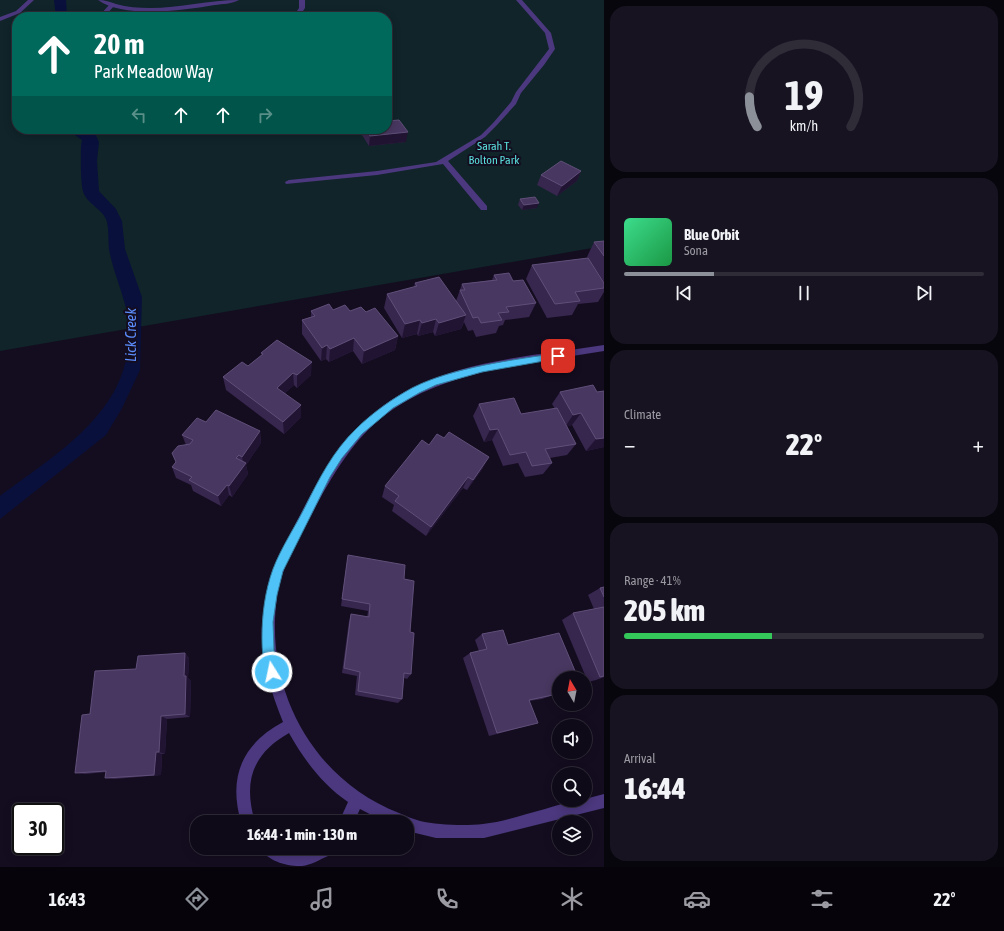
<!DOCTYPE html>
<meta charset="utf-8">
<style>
:root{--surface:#0f0a18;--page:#181321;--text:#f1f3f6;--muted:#9b9aa2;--line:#2f2b37;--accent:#8c9099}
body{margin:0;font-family:"Asap Condensed",sans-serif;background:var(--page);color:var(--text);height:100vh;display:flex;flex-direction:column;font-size:15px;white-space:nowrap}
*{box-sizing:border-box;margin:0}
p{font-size:13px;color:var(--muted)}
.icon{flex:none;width:22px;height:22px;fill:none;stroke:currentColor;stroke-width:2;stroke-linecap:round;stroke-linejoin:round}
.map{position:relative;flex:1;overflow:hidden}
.sheet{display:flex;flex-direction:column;gap:6px;padding:6px;background:#08060d;width:400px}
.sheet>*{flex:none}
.banner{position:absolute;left:12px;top:12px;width:380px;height:122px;border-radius:16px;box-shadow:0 2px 10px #0003,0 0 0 1px var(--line);background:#00695c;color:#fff;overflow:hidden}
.needle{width:26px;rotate:350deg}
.controls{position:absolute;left:552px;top:671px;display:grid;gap:8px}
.controls a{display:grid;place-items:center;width:40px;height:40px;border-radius:50%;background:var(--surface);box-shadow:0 2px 10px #0003,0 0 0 1px var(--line);font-size:20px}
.speed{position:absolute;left:12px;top:803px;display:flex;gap:8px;font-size:20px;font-weight:700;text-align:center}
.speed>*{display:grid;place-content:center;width:52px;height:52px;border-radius:50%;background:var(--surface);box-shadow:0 2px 10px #0003,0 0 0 1px var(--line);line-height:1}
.speed .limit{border:2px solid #111;border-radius:6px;background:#fff;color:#111}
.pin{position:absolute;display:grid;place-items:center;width:34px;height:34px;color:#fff;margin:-17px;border-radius:8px;box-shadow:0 2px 6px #0006}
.me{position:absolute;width:44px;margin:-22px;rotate:350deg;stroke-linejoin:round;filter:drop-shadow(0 0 3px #0008)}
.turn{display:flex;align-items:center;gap:14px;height:84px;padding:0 16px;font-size:18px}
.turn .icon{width:52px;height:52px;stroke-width:2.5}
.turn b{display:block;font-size:28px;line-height:34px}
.lanes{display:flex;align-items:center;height:38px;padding:0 16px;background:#0003;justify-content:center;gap:20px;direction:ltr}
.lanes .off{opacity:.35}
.big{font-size:30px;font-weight:800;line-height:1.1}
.sheet .tile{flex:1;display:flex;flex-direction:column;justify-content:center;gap:6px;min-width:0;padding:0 14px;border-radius:16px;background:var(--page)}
.sheet .dial{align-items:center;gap:0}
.dial svg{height:104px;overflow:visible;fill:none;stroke:var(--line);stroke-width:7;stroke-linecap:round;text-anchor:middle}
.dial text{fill:var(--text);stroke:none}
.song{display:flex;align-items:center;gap:12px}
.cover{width:48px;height:48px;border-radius:6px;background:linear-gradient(135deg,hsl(150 70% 55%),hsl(140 70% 35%))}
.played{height:4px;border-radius:2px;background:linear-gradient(90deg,var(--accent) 25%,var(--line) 25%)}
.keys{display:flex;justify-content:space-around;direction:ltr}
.heat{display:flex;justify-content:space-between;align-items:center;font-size:22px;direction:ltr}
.charge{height:6px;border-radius:3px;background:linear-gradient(90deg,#34c759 41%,var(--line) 0)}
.trip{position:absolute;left:190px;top:815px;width:224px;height:40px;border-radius:16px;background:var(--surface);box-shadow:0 2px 10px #0003,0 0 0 1px var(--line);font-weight:800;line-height:40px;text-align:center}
.tabs{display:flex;height:64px;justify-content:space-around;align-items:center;background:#06040a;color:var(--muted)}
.tabs .icon{width:28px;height:28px}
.tabs .active{color:var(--accent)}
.tabs b{font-size:18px;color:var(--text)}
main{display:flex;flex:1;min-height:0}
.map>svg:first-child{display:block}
.green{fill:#102429;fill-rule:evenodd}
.water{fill:#09103c}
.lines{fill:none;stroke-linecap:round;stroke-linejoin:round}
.service{fill:#4b387e;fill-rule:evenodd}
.minor{fill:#4b387e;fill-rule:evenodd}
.wall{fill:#37264d}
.shaded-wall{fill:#211433}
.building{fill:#483760;stroke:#604f79}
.route{fill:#4fc3f7;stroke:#337fa1}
.labels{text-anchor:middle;stroke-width:4;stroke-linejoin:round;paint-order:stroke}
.far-park-label{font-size:12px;fill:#59ddda;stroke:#140d20}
.water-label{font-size:15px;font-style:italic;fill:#5b8dfd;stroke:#140d20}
</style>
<main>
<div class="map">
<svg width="604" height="867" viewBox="0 0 604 867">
<rect width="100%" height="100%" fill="#140d20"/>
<path class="green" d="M 0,0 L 604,0 L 604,246 L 0,351 ZM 17,17 L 387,17 L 387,129 L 17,129 Z"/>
<g class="water">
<polygon points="54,0 66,0 67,17 56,17"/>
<path d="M 66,129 L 90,129 L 94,131 L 99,142 L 97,161 L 99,191 L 116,209 L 122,221 L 125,249 L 142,297 L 140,370 L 122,408 L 106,435 L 0,519 L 0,496 C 56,454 128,413 129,335 C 130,305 114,278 109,249 C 108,240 109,231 107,222 C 104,210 89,205 84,194 C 80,186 81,157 81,146 L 82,140 Z"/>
</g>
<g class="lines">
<g class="service">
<polygon points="299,0 305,0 305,8 299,17 293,17 299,8"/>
<polygon points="516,0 522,0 551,33 555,49 544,65 521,93 516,104 497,125 485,137 448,161 487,206 487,210 481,210 443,164 377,175 286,184 285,182 289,180 377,171 436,162 481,135 493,123 511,102 516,92 549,49 545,33"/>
<polygon points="110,4 115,5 104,17 98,17"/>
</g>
<g class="minor">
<polygon points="28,0 34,0 20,13 0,21 0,17 16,11"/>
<path d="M 98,0 C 105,0 110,2 116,4 C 127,7 139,8 150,8 C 180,8 209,0 239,0 C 232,4 222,4 215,5 C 185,10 124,19 98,0 Z"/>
<path d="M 604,345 L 604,351 C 534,363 456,368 395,408 C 359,431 336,469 316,506 C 302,534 281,565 277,597 C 264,689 312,779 399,813 C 406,816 413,819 420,821 C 438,825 465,826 483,824 C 504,822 525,814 545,809 C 558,805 572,800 585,800 L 585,799 L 604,794 L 604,808 L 484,838 L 436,838 L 407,831 L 407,822 L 385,822 L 360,809 L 354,822 L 339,822 L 348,802 C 323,785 304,760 289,733 C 252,754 243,782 255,822 L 241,822 C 228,777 242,744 283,722 C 271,692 260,658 262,625 C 265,583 280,554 299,517 C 326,465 356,417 410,389 C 469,359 540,355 604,345 Z"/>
<path d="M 261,848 L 282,848 L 300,852 L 306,850 L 309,848 L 333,848 L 328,856 C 319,860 311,865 302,866 C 289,867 266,861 261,848 Z"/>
</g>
</g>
<g class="wall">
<polygon points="363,129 387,129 406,142 369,146 362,135"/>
<polygon points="581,171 577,181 557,196 537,185 541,175"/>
<polygon points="520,199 537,208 522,210 518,205"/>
<polygon points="604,241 604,282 590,261 604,283 604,292 598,302 578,304 572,315 547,318 526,279 532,265 588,258 587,257 594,242"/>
<polygon points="494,275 513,281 536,303 529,317 505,320 503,325 499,326 496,333 476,337 473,330 468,331 464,322 461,329 435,336 433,332 418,336 417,334 402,338 384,308 387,294 414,287 415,283 456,301 462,284 492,280"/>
<polygon points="333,310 366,312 398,336 395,350 362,364 353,351 329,362 326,359 321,361 302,334 302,320 311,317 311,311"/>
<polygon points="261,353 311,375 297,388 294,385 285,393 301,417 284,434 226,390 223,377 248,366 262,355"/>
<polygon points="604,391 604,447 586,451 572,425 567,426 576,444 567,455 550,458 552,463 543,474 525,477 518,463 503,466 492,440 484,442 473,416 479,404 521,414 555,409 552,404 560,392 597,392"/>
<polygon points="206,422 260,431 261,443 246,465 248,474 232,497 229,495 221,506 193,491 191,485 176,478 172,467 176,462 186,445 182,435"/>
<polygon points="429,445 483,468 467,490 463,488 426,536 392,511 394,505 382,497 385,486"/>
<polygon points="348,555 404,579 410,632 411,674 407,679 404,678 402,699 398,703 355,695 357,676 342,673 349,621 351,614 367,617 368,611 341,606"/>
<polygon points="604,587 604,677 596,680 588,682 562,620 573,613 594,609 588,595 600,588"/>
<polygon points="482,634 508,645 552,693 553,695 542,699 529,701 538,723 489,736 463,658 470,653 479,651 475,640"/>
<polygon points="185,653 189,658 188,678 191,681 190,717 167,719 165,754 162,754 161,775 114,779 105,778 106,772 85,774 75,773 90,714 136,669"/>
</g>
<g class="shaded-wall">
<polygon points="408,132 406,142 369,146 370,136"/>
<polygon points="581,171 577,181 557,196 562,186"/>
<polygon points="539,203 537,208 522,210 524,205"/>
<polygon points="466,315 461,329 435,336 439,323"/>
<polygon points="436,319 433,332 418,336 422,323"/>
<polygon points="420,320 417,334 402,338 405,324"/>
<polygon points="398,336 395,350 362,364 364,351"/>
<polygon points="354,338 353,351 329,362 330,349"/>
<polygon points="327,345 326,359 321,361 322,348"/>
<polygon points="312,362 311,375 297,388 297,375"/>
<polygon points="293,373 294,385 277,400 277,388"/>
<polygon points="301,405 301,417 284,434 283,422"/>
<polygon points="581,413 572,425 565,427 573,415"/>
<polygon points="498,429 492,440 484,442 490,430"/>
<polygon points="260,431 261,443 246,465 248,474 232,497 229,486 244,466 242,457"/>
<polygon points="604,438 604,447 586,451 596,439"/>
<polygon points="489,457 483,468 467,490 473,480"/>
<polygon points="468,477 463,488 426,536 431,527"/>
<polygon points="227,485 229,495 221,506 218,496"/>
<polygon points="185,653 189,658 188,678 191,681 190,717 185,714 184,676"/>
<polygon points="559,690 559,691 541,696 552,692"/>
<polygon points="161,716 167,719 165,754 159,752"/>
<polygon points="156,752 162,754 161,775 154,775"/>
</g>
<g class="building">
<polygon points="399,120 408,132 370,136 366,129 387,129 387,121"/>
<polygon points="561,161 581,171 562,186 541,175"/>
<polygon points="535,197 539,203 524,205 520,199"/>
<polygon points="604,241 604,256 594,242"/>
<polygon points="588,258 604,283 604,288 575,292 580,301 555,304 532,265"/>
<polygon points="509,273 513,281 523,280 536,303 506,307 509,312 498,313 502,320 481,323 478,317 473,318 460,290 465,290 462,284 497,280 494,275"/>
<polygon points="439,277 466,315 439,323 436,319 422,323 420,320 405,324 387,294 417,286 415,283"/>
<polygon points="329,304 333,310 345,305 350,311 361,307 366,312 375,308 398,336 364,351 354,338 330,349 327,345 322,348 302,320 315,316 311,311"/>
<polygon points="277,340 312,362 297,375 293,373 277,388 301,405 283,422 223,377 242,362 248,366 263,354 261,353"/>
<polygon points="593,385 597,392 604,391 604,438 596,439 581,413 573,415 560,392"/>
<polygon points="514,398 521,414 557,408 576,444 545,449 552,463 532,466 526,452 510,455 498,429 490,430 479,404"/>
<polygon points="216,410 260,431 242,457 239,455 236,458 246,463 229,486 227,485 218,496 189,480 192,477 172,467 176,462 172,453 178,446 190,444 193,440 182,435 197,418 206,422"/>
<polygon points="449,432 489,457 473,480 468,477 431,527 395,501 399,496 385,486 422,440 429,445 437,434 444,438"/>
<polygon points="348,555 405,565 404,579 414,581 410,632 414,633 411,674 404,673 402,699 358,691 360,672 344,668 351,614 369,617 370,604 342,599"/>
<polygon points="604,587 604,597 600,588"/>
<polygon points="604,607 604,676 600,677 573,613"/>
<polygon points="503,630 508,645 559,633 578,678 559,678 559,690 552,692 553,695 529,700 538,723 497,733 470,653 487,649 482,634"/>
<polygon points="185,653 184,676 186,676 185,714 161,716 159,752 156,752 154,775 105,778 106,771 75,773 82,715 90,714 95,671 136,669 138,656"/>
</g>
<path class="route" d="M 558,353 L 561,354 L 563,356 L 561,358 L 482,372 L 436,385 L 419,393 L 393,408 L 362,434 L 342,458 L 330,477 L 283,571 L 277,595 L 273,622 L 274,650 L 278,672 L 276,676 L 272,678 L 268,676 C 263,665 262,650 262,638 C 262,614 265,591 273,569 C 281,548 295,527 305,507 C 319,479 333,451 356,429 C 372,413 392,399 412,388 C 453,367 513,360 558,353 Z"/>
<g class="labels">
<g class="far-park-label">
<text x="494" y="150">Sarah T.<tspan x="494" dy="14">Bolton Park</tspan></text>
</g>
<g class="water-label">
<text transform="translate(131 335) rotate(-90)" y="5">Lick Creek</text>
</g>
</g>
</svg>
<div class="controls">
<a><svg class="needle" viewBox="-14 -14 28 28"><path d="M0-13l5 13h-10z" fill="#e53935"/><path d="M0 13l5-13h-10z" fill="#9b9aa2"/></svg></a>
<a><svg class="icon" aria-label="sound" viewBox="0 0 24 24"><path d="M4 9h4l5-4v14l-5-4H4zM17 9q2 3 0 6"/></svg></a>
<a><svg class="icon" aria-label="search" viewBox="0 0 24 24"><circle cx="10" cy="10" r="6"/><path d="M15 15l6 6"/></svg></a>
<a><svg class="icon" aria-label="layers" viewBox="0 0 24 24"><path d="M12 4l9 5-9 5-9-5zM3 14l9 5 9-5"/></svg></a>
</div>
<div class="speed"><div class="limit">30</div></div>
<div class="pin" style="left:558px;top:356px;background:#d93025"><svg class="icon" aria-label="arrive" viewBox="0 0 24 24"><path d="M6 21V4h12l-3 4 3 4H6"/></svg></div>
<svg class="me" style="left:272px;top:672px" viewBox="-20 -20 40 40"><circle r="17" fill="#4fc3f7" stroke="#fff" stroke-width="3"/><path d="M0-11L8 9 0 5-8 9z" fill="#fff"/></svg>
<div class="trip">16:44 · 1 min · 130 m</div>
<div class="banner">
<div class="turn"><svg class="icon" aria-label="ahead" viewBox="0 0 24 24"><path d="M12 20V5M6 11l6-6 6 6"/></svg><div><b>20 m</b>Park Meadow Way</div></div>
<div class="lanes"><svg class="icon off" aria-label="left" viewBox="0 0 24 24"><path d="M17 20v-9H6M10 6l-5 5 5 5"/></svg><svg class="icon" aria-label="ahead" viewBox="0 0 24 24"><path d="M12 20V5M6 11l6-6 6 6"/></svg><svg class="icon" aria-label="ahead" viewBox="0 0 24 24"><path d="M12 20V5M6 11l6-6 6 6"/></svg><svg class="icon off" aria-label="right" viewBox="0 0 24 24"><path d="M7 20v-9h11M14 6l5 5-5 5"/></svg></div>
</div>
</div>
<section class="sheet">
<div class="tile dial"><svg viewBox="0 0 100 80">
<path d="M14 69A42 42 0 1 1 86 69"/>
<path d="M14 69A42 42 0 0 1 8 46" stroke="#8c9099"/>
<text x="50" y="56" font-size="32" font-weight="700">19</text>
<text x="50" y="72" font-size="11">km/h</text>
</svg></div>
<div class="tile">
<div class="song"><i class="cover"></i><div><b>Blue Orbit</b><p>Sona</p></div></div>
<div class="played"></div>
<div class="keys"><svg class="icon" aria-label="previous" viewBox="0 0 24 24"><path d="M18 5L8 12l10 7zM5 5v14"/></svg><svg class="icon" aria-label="pause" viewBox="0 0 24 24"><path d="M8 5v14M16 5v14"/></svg><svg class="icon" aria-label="next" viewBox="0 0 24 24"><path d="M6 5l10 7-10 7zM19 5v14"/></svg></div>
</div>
<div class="tile"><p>Climate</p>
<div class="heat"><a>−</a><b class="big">22°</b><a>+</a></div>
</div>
<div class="tile"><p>Range · 41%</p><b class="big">205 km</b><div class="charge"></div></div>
<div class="tile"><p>Arrival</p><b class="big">16:44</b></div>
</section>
</main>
<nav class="tabs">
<b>16:43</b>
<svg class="icon active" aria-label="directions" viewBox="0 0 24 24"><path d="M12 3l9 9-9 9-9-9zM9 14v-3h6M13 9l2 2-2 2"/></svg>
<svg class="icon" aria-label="music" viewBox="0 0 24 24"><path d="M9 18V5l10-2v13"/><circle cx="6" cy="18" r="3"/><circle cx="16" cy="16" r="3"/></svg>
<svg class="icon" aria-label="phone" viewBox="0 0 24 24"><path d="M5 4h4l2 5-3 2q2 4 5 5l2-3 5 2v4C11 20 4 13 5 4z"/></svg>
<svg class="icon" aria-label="climate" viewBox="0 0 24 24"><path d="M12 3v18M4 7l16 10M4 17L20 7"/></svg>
<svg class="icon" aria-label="car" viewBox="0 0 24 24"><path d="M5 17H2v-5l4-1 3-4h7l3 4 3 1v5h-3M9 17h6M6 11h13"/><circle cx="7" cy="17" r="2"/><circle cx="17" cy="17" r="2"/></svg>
<svg class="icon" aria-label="filters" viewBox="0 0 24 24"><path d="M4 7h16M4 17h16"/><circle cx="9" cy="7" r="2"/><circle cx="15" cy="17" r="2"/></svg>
<b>22°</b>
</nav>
